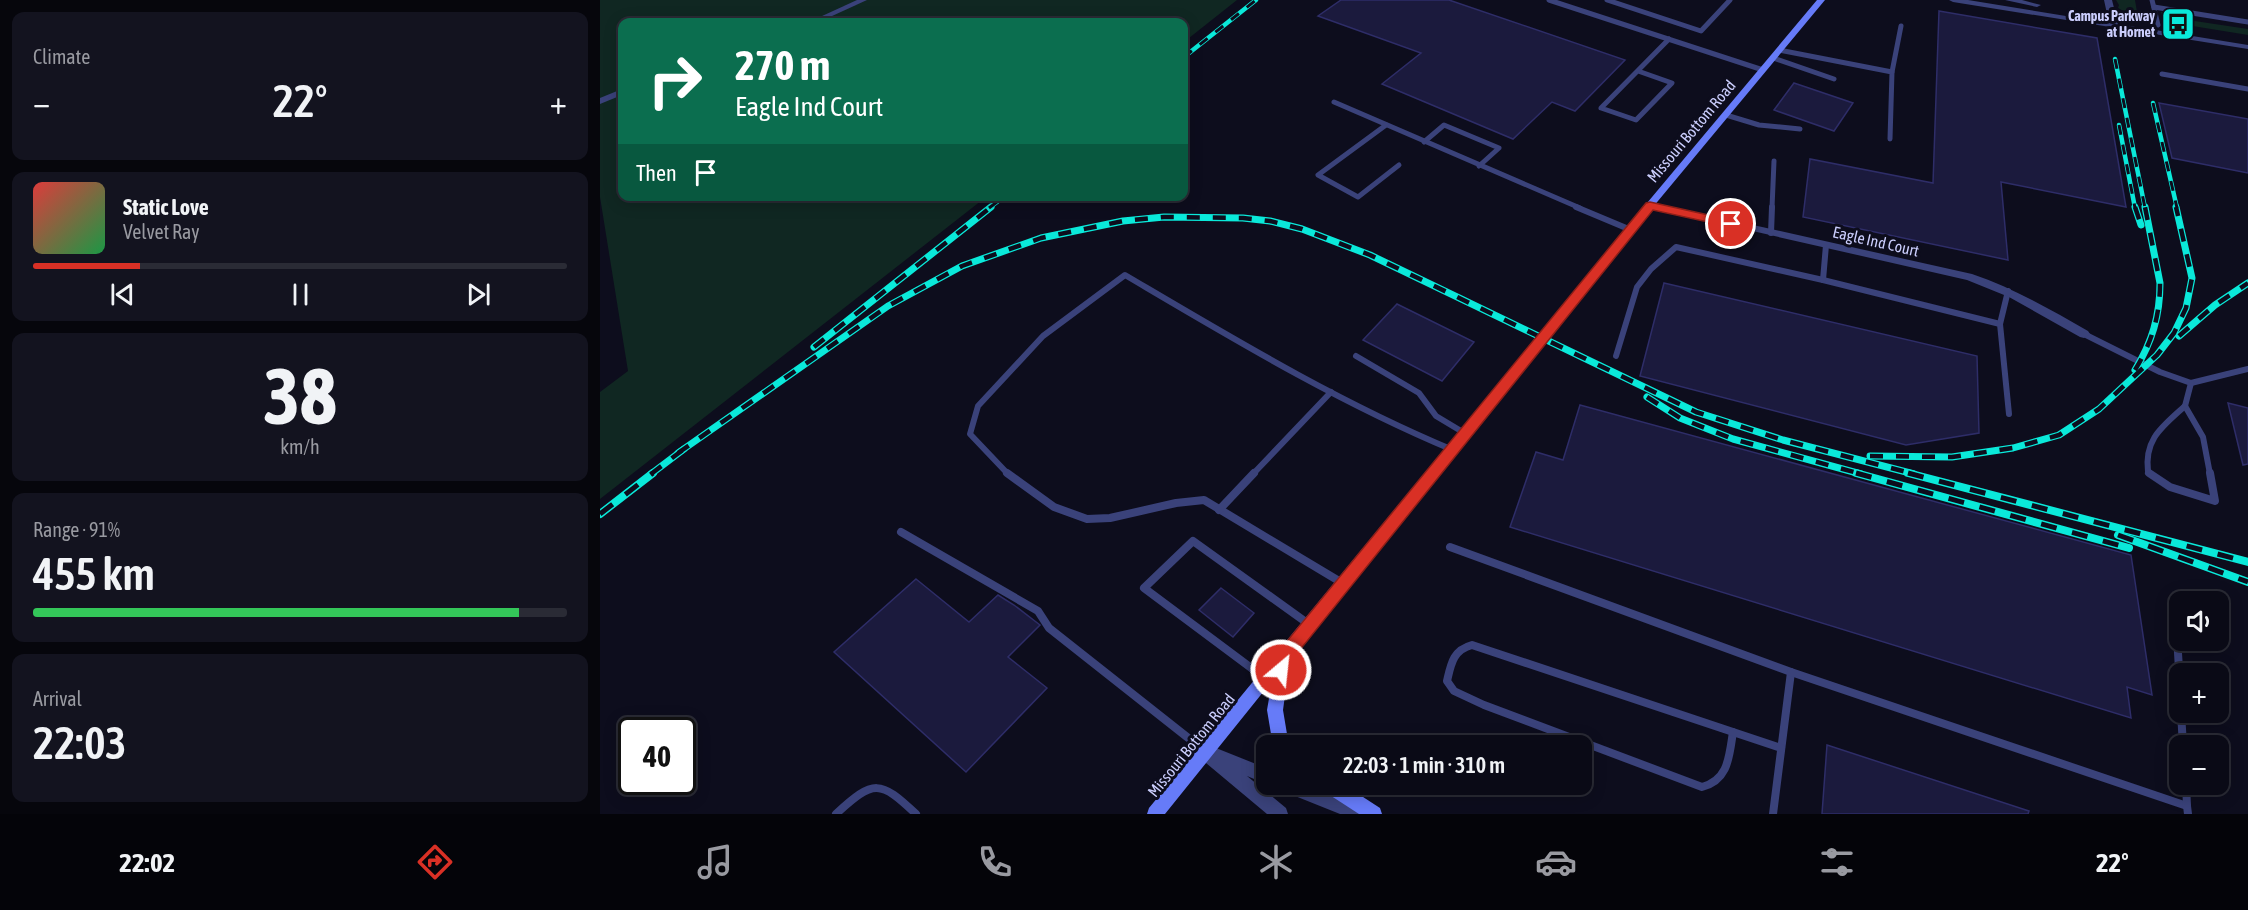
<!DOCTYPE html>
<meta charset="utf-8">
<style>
:root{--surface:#0a0a16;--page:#13131f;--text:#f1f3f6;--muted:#999aa1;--line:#2a2b35;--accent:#d93025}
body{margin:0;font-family:"Asap Condensed",sans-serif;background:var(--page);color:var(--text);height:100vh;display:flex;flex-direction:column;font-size:22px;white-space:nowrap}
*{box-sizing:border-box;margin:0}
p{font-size:20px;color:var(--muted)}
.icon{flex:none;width:33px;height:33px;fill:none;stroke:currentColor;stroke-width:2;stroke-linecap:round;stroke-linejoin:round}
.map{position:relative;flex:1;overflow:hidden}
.panel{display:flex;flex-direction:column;gap:12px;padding:12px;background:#06060c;width:600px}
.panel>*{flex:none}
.guide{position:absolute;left:18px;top:18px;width:570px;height:183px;border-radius:12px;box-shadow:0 3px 15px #0003,0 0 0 2px var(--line);background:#0b6e4f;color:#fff;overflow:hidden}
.buttons{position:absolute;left:1569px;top:591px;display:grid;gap:12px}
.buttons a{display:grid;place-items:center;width:60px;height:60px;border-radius:12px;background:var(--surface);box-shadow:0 3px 15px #0003,0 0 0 2px var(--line);font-size:30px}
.speed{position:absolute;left:18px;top:717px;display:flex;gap:12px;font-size:30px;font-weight:700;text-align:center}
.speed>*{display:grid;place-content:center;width:78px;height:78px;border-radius:50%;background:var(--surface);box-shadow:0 3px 15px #0003,0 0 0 2px var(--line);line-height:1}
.speed .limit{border:3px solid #111;border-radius:9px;background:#fff;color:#111}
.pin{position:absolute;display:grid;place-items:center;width:51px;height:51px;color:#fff;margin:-26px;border:3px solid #fff;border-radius:50%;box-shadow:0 2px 6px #0007}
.me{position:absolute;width:66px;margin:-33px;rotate:28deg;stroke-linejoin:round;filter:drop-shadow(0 0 4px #0008)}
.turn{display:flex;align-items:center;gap:21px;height:126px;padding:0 18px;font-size:27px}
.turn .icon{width:78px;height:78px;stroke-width:2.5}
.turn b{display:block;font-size:42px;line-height:51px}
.then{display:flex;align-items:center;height:57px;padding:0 18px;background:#0003;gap:12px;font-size:22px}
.big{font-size:45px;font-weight:600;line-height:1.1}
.panel .tile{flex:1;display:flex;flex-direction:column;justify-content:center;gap:9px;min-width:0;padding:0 21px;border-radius:12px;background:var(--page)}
.panel .dial{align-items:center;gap:0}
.dial b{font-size:78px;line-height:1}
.song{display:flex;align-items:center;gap:18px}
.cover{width:72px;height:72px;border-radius:9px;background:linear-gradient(135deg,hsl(0 70% 55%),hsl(140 70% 35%))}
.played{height:6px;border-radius:3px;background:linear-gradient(90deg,var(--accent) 20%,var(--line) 20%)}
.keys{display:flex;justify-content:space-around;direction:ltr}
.heat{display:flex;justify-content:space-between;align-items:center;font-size:33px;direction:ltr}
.charge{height:9px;border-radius:4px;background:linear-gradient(90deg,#34c759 91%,var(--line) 0)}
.trip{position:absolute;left:656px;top:735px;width:336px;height:60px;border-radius:12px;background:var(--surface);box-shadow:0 3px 15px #0003,0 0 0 2px var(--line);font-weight:600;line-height:60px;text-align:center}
.dock{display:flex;height:96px;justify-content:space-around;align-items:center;background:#040409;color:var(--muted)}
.dock .icon{width:42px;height:42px}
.dock .selected{color:var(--accent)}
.dock b{font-size:27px;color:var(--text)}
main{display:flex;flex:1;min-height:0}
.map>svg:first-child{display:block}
.green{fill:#102722}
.building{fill:#1b1a3d;stroke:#2e2d68;stroke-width:1.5}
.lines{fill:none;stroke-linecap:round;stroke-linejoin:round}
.lane-far2{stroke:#3a427a;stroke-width:5}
.lane-far1{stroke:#3a427a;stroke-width:6}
.lane{stroke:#3a427a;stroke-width:8}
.street{fill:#3a427a;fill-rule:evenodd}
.secondary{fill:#667bf8;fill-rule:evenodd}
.rail-far2-casing{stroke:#0ae9da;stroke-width:4.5}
.rail-far1-casing{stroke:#0ae9da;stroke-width:7}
.rail-casing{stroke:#0ae9da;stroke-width:8}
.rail-far2{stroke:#0d0d1d;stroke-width:3;stroke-dasharray:10;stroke-linecap:butt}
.rail-far1{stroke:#0d0d1d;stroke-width:4.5;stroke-dasharray:13;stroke-linecap:butt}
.rail{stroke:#0d0d1d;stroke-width:5;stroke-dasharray:16;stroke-linecap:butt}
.route{fill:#d93025;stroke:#8d1f18;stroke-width:1.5}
.labels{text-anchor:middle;stroke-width:6;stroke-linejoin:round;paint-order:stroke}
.far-poi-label{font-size:14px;font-weight:bold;fill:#cbcefd;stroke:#0d0d1d;text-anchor:end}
.street-label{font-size:16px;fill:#cbcefd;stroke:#0d0d1d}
</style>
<main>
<section class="panel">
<div class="tile"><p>Climate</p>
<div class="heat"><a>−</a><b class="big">22°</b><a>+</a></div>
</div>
<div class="tile">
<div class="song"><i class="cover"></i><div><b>Static Love</b><p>Velvet Ray</p></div></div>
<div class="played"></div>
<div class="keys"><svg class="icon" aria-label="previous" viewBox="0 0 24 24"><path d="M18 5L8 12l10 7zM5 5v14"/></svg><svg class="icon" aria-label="pause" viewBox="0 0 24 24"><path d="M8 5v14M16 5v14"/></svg><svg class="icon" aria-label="next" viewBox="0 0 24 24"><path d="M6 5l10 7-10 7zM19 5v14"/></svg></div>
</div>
<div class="tile dial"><b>38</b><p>km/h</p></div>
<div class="tile"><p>Range · 91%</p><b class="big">455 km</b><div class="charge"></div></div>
<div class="tile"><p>Arrival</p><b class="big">22:03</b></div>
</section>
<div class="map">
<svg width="1648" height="814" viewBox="0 0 1648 814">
<rect width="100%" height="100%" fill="#0d0d1d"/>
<g class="green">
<polygon points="0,0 637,0 584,42 584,22 22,22 22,196 386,197 0,499 0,392 28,371 0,197"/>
<polygon points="1516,0 1535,0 1537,12 1548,14 1549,18 1534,17 1518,8 1519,5"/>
<polygon points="1561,12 1566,12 1568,17 1648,29 1648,35 1568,22 1564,21"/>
</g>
<g class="building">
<polygon points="741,0 849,0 1025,60 975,111 952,102 913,139 782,84 821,53 718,16"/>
<polygon points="1339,11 1497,38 1526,207 1401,182 1408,260 1203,217 1210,159 1333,183"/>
<polygon points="1194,83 1253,103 1234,131 1174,110"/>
<polygon points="1559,103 1648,119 1648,173 1572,158"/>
<polygon points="1064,283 1377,356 1379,433 1306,445 1040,376"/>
<polygon points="797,304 874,342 842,381 763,340"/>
<polygon points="1628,403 1648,408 1648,464 1643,465"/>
<polygon points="980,405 1531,555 1552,695 1527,687 1531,718 910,527 936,452 963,460"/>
<polygon points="316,579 369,622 398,595 414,605 440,625 408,657 447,688 366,772 234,652"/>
<polygon points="621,588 654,613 633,637 599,610"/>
<polygon points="1227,745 1429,811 1428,814 1222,814"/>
</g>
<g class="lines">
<g class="lane-far2">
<polyline points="949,0 1163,70"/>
<polyline points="1007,0 1101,31 1130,0"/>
<polyline points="1552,0 1558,25"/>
<polyline points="1554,7 1648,22"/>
<polyline points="1179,50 1292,72 1290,139"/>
<polyline points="1173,58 1234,79"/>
<polyline points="1038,71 1072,83 1036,120 1001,108 1069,39"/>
<polyline points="1292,72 1301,26"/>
<polyline points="1562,74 1648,89"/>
<polyline points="734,102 980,208"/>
<polyline points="1126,115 1159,125 1200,129"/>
<polyline points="786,125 718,175 758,197 799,165"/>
<polyline points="824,142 844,125 899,148 879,166"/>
<polyline points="1172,208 1174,161"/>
</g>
<g class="lane-far1">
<polyline points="976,207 1031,230"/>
<polyline points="1171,233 1172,207"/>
<polyline points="1223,280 1400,324 1409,414"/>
<polyline points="1400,324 1408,291"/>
<polyline points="1484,334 1560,372 1591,383 1648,369"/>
<polyline points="756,356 819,393 836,416 866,434"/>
<polyline points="1016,356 1037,287 1051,269 1076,247 1223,280 1226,245"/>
<polyline points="1585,406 1603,437 1610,474"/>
<polyline points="1585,406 1591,383"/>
<path d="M 408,474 L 370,434 L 378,406 L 443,336 L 525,275 C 632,338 738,402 853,450"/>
<polyline points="653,474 731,392"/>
<path d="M 1551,474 L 1548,472 C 1544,439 1562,427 1585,406"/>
</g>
<g class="lane">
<polyline points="407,473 454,507 487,519 510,518 576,503 604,500 744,584"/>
<polyline points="1549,473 1570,487 1615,501 1610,473"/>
<polyline points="619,510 654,473"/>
<polyline points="301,532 438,611 449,628 606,752"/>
<polyline points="850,547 1191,672 1173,814"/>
<polyline points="1575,605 1580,685"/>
<path d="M 872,645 L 1133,732 C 1129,756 1129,780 1102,787 L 884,705 L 854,691 L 847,681 C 851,664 853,650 872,645 Z"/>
<polyline points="1191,672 1587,806 1588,814"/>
<polyline points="666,679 544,588 593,541 710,625"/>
<polyline points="1581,712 1583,746"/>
<polyline points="1133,732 1181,748"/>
<polyline points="1586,784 1587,806"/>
<path d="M 236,814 C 274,779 280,780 316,814"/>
</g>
<g class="street">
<polygon points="257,0 267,0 219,22 209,22"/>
<polygon points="1349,0 1368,0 1509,23 1504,0 1512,0 1518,24 1648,45 1648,49 1353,2"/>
<polygon points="1405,0 1422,0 1441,5 1437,7"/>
<polygon points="22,89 22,95 0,104 0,98"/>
<path d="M 1050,202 L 1372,274 C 1413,288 1450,309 1488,331 L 1490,334 L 1484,338 L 1480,337 L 1409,297 L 1367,280 L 1047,207 L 1047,203 Z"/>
<polygon points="606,744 666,768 666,784 647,776 686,808 688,814 667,814 600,758 598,752 600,746"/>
<polygon points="678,784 707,784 766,808 768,814 740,814 680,790"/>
</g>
<g class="secondary">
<polygon points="1217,0 1225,0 1053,207 690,659 683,710 689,746 673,746 667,710 672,681 565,814 547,814 549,808 1047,203"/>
<polygon points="720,784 743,784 780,808 782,814 759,814 722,790"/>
</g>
<defs>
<g id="rail-far2">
<polyline points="584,57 656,0"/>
<polyline points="1515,59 1545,208"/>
<polyline points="1553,103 1577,208"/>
<polyline points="1519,125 1535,208"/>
<polyline points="389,208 405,196"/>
</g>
<g id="rail-far1">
<polyline points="1535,207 1541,225"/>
<polyline points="1579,336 1615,305 1648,283"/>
<polyline points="214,347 391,207"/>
<path d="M 1535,370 C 1552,342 1560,316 1560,283 L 1545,207"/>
<polyline points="1047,397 1080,418 1133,439 1261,474"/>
<polyline points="78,453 288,306 362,266 441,238 523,221 564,217 643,218 670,221 702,229 770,255 1096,412 1183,440 1314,474"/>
<polyline points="1270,456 1352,457 1413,448 1459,435 1499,409 1557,355 1574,333 1586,308 1592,278 1576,207"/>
<polyline points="51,474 84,449"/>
</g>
<g id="rail">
<polyline points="1256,473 1529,548"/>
<polyline points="1308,473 1648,562"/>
<polyline points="0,514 53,473"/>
<polyline points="1518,535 1648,582"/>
</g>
</defs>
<use href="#rail-far2" class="rail-far2-casing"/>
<use href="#rail-far1" class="rail-far1-casing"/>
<use href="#rail" class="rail-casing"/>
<use href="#rail-far2" class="rail-far2"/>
<use href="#rail-far1" class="rail-far1"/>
<use href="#rail" class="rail"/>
</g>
<polygon class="route" points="1050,202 1131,220 1136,224 1131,227 1053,210 691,661 686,676 681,679 675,676 672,670 678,652 1046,203"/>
<defs>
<symbol id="bus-square" viewBox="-11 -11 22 22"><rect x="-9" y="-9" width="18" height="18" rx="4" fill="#0ae9da" stroke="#0d0d1d"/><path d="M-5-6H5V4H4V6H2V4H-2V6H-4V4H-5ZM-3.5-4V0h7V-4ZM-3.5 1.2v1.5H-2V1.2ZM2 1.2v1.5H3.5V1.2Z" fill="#111"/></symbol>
</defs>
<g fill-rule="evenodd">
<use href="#bus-square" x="1559" y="5" width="38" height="38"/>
</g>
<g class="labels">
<g class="far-poi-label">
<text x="1555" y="21">Campus Parkway<tspan x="1555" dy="16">at Hornet</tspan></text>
</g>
<g class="street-label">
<text transform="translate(1091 131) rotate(-50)" y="6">Missouri Bottom Road</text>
<text transform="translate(1276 241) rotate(13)" y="6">Eagle Ind Court</text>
<text transform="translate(591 745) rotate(-51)" y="6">Missouri Bottom Road</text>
</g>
</g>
</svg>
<div class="buttons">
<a><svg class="icon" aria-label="sound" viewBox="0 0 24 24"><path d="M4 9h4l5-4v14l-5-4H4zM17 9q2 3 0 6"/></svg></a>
<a>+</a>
<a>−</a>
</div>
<div class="speed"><div class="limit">40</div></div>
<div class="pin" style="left:1131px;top:224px;background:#d93025"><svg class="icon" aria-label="arrive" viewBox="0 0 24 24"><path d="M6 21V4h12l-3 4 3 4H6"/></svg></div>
<svg class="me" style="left:681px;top:670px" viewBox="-20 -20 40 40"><circle r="17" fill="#d93025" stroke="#fff" stroke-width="3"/><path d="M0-11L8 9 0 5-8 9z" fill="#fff"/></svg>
<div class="trip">22:03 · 1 min · 310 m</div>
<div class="guide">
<div class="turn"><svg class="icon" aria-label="right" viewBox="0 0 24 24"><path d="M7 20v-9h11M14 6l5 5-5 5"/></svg><div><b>270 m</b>Eagle Ind Court</div></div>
<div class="then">Then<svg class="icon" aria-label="arrive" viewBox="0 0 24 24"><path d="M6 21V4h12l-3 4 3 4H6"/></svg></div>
</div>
</div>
</main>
<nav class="dock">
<b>22:02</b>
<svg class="icon selected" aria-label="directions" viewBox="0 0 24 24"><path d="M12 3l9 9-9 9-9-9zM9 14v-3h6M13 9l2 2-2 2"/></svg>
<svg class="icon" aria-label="music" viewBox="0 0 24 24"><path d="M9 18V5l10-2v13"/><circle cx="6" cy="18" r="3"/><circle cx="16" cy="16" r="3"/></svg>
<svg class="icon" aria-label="phone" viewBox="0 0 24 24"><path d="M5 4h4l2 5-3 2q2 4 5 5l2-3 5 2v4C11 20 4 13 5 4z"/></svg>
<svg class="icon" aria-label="climate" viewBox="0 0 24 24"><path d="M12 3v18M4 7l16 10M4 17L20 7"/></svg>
<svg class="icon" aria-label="car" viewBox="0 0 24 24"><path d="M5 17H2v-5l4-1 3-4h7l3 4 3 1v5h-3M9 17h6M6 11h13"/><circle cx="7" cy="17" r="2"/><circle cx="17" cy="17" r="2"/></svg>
<svg class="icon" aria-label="filters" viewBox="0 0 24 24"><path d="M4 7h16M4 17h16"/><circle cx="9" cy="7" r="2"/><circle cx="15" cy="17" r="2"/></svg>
<b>22°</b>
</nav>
